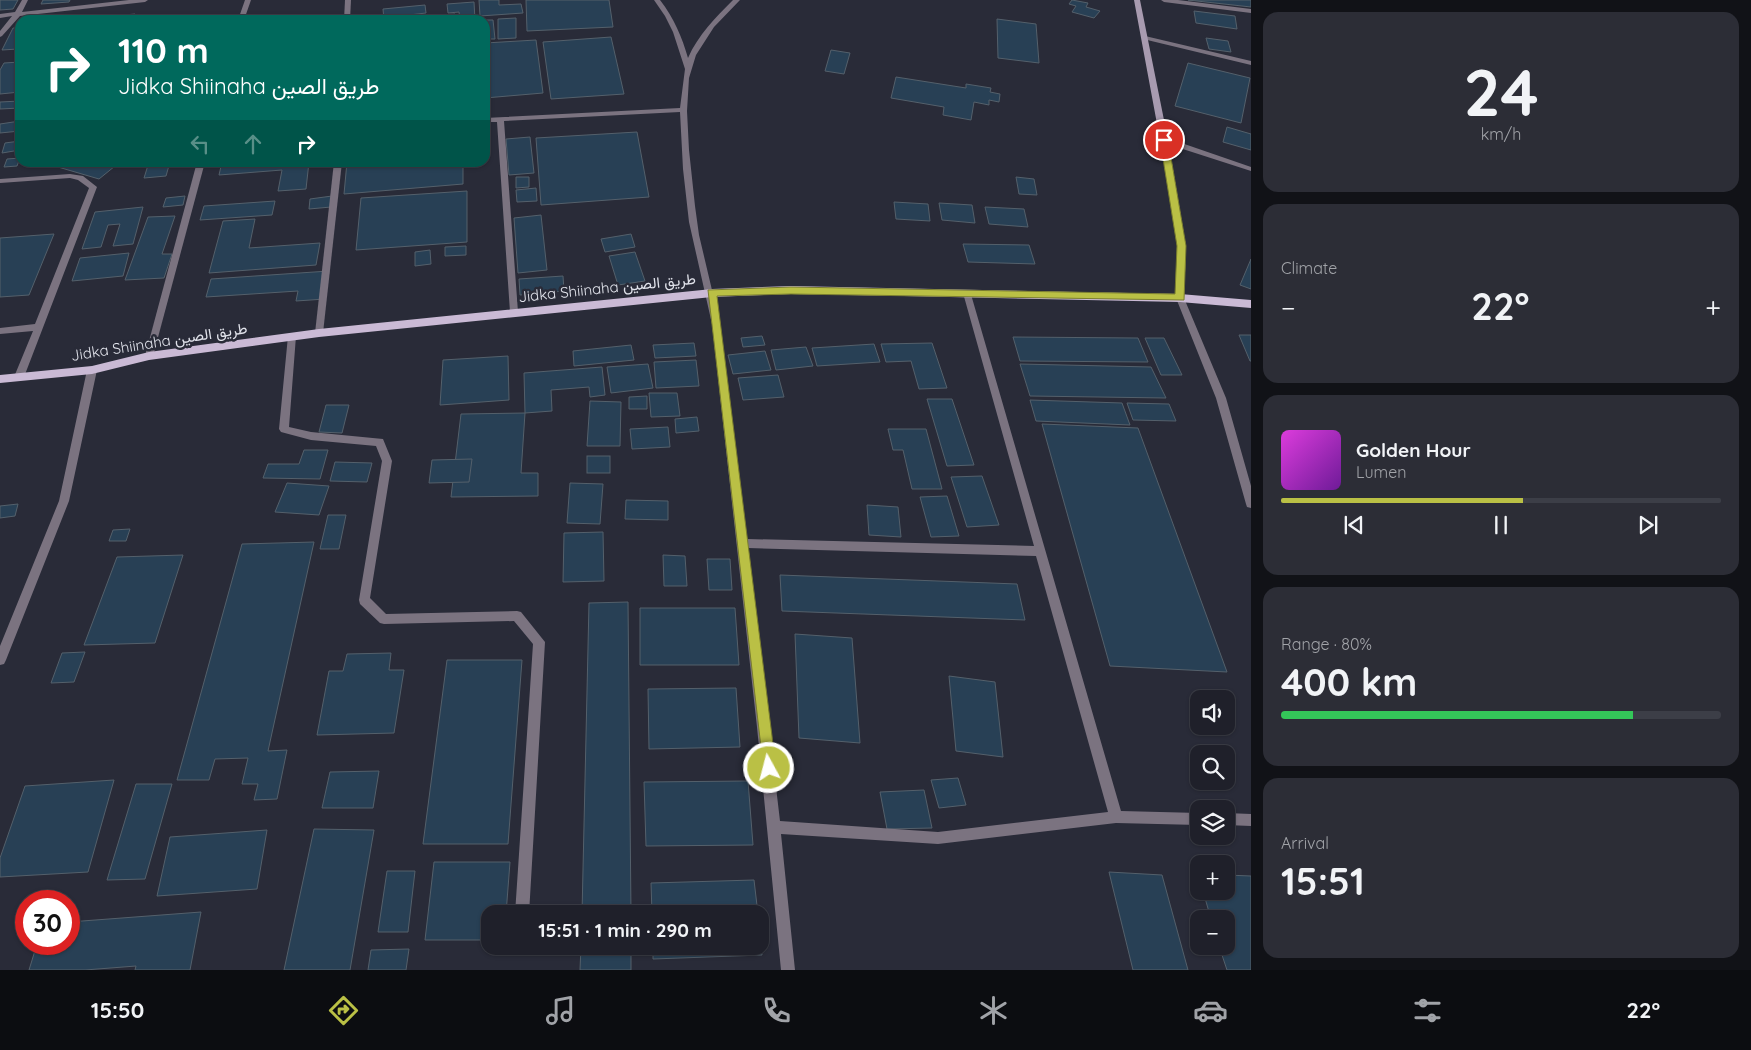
<!DOCTYPE html>
<meta charset="utf-8">
<style>
:root{--surface:#1f202a;--page:#2c2d36;--text:#f1f3f6;--muted:#a1a3a8;--line:#3c3e47;--accent:#bac045}
body{margin:0;font-family:Quicksand,Vazirmatn,sans-serif;background:var(--page);color:var(--text);height:100vh;display:flex;flex-direction:column;font-size:19px;white-space:nowrap}
*{box-sizing:border-box;margin:0}
p{font-size:16px;color:var(--muted)}
.icon{flex:none;width:28px;height:28px;fill:none;stroke:currentColor;stroke-width:2;stroke-linecap:round;stroke-linejoin:round}
.map{position:relative;flex:1;overflow:hidden}
.sheet{display:flex;flex-direction:column;gap:12px;padding:12px;background:#111217;width:500px}
.sheet>*{flex:none}
.banner{position:absolute;left:15px;top:15px;width:475px;height:152px;border-radius:15px;box-shadow:0 1px 4px #0004,0 0 0 1px var(--line);background:#00695c;color:#fff;overflow:hidden}
.controls{position:absolute;left:1190px;top:690px;display:grid;gap:10px}
.controls a{display:grid;place-items:center;width:45px;height:45px;border-radius:10px;background:var(--surface);box-shadow:0 1px 4px #0004,0 0 0 1px var(--line);font-size:25px}
.speed{position:absolute;left:15px;top:890px;display:flex;gap:10px;font-size:25px;font-weight:700;text-align:center}
.speed>*{display:grid;place-content:center;width:65px;height:65px;border-radius:50%;background:var(--surface);box-shadow:0 1px 4px #0004,0 0 0 1px var(--line);line-height:1}
.speed .limit{border:8px solid #d22;background:#fff;color:#111}
.pin{position:absolute;display:grid;place-items:center;width:42px;height:42px;color:#fff;margin:-21px;border:2px solid #fff;border-radius:50%;box-shadow:0 1px 5px #0007}
.me{position:absolute;width:55px;margin:-28px;rotate:353deg;stroke-linejoin:round;filter:drop-shadow(0 0 4px #0008)}
.turn{display:flex;align-items:center;gap:18px;height:105px;padding:0 20px;font-size:22px}
.turn .icon{width:65px;height:65px;stroke-width:2.5}
.turn b{display:block;font-size:35px;line-height:42px}
.lanes{display:flex;align-items:center;height:48px;padding:0 20px;background:#0003;justify-content:center;gap:25px;direction:ltr}
.lanes .off{opacity:.35}
.big{font-size:38px;font-weight:700;line-height:1.1}
.sheet .tile{flex:1;display:flex;flex-direction:column;justify-content:center;gap:8px;min-width:0;padding:0 18px;border-radius:15px;background:var(--page)}
.sheet .dial{align-items:center;gap:0}
.dial b{font-size:65px;line-height:1}
.song{display:flex;align-items:center;gap:15px}
.cover{width:60px;height:60px;border-radius:8px;background:linear-gradient(135deg,hsl(300 70% 55%),hsl(280 70% 35%))}
.played{height:5px;border-radius:2px;background:linear-gradient(90deg,var(--accent) 55%,var(--line) 55%)}
.keys{display:flex;justify-content:space-around;direction:ltr}
.heat{display:flex;justify-content:space-between;align-items:center;font-size:28px;direction:ltr}
.charge{height:8px;border-radius:4px;background:linear-gradient(90deg,#34c759 80%,var(--line) 0)}
.trip{position:absolute;left:481px;top:905px;width:288px;height:50px;border-radius:15px;background:var(--surface);box-shadow:0 1px 4px #0004,0 0 0 1px var(--line);font-weight:700;line-height:50px;text-align:center}
.menu{display:flex;height:80px;justify-content:space-around;align-items:center;background:#0c0d11;color:var(--muted)}
.menu .icon{width:35px;height:35px}
.menu .on{color:var(--accent)}
.menu b{font-size:22px;color:var(--text)}
main{display:flex;flex:1;min-height:0}
.map>svg:first-child{display:block}
.building{fill:#284055;stroke:#54606b}
.lines{fill:none;stroke-linecap:round;stroke-linejoin:round}
.street{fill:#7b7380;fill-rule:evenodd}
.secondary{fill:#a89bb0;fill-rule:evenodd}
.primary{fill:#cabad5;fill-rule:evenodd}
.route{fill:#bac045;stroke:#797d2d}
.labels{text-anchor:middle;stroke-width:5;stroke-linejoin:round;paint-order:stroke}
.street-label{font-size:15px;fill:#e1e3eb;stroke:#292b38}
</style>
<main>
<div class="map">
<svg width="1251" height="970" viewBox="0 0 1251 970">
<rect width="100%" height="100%" fill="#292b38"/>
<g class="building">
<polygon points="0,0 18,0 13,9 0,10"/>
<polygon points="43,0 70,0 69,2 41,4"/>
<polygon points="479,0 499,0 499,5 521,4 523,13 480,16"/>
<polygon points="526,0 609,0 613,27 527,31"/>
<polygon points="1072,0 1088,3 1086,7 1100,11 1094,18 1072,12 1076,6 1069,4"/>
<polygon points="1188,0 1251,0 1251,7"/>
<polygon points="474,2 475,20 460,20 459,12 448,13 447,4"/>
<polygon points="425,5 426,13 409,15 409,20 384,20 383,9"/>
<polygon points="1194,11 1235,16 1237,29 1196,23"/>
<polygon points="135,14 133,20 112,20 114,16"/>
<polygon points="455,14 456,20 440,20 440,15"/>
<polygon points="328,15 327,20 253,20"/>
<polygon points="433,15 434,20 413,20 413,17"/>
<polygon points="148,18 224,19 147,20"/>
<polygon points="516,18 516,38 498,39 498,19"/>
<polygon points="997,19 1036,24 1039,63 998,58"/>
<polygon points="485,20 493,20 495,39 485,39"/>
<polygon points="13,28 20,28 18,49 2,50"/>
<polygon points="611,37 624,94 551,99 543,42"/>
<polygon points="1206,38 1228,41 1231,52 1209,49"/>
<polygon points="536,40 543,93 485,98 485,43"/>
<polygon points="831,50 850,53 844,74 825,71"/>
<polygon points="20,62 20,92 0,94 0,70 4,63"/>
<polygon points="1188,63 1250,78 1241,123 1175,106"/>
<polygon points="896,77 966,88 966,84 991,88 990,92 1000,94 999,102 989,100 989,105 974,102 971,120 943,115 944,107 891,98"/>
<polygon points="20,101 20,108 0,109 0,102"/>
<polygon points="20,121 20,131 0,133 0,124"/>
<polygon points="1227,127 1251,134 1251,150 1223,142"/>
<polygon points="637,132 649,197 541,205 536,138"/>
<polygon points="530,137 534,173 509,175 506,139"/>
<polygon points="20,141 20,150 2,153 5,143"/>
<polygon points="20,158 17,166 4,167 7,159"/>
<polygon points="41,162 120,162 99,179"/>
<polygon points="149,162 170,162 166,176 144,178"/>
<polygon points="222,162 309,162 306,189 278,191 282,170 219,175"/>
<polygon points="347,162 463,162 463,184 344,194"/>
<polygon points="516,177 529,177 529,187 516,188"/>
<polygon points="1016,177 1034,179 1037,195 1019,194"/>
<polygon points="536,188 537,201 517,202 516,190"/>
<polygon points="467,191 467,242 356,250 361,198"/>
<polygon points="185,196 183,205 163,207 166,198"/>
<polygon points="332,196 331,207 309,209 310,199"/>
<polygon points="275,201 272,215 200,220 204,206"/>
<polygon points="894,202 928,204 930,221 896,219"/>
<polygon points="939,203 972,205 975,223 942,220"/>
<polygon points="143,207 133,244 113,246 120,224 108,225 101,247 82,249 95,212"/>
<polygon points="985,207 1024,209 1028,227 989,224"/>
<polygon points="541,215 547,270 518,273 514,218"/>
<polygon points="175,216 162,254 172,254 164,278 125,280 148,217"/>
<polygon points="255,219 249,248 320,243 316,265 209,273 223,221"/>
<polygon points="54,234 29,295 0,297 0,238"/>
<polygon points="631,234 635,247 605,252 601,239"/>
<polygon points="963,244 1029,245 1035,264 968,262"/>
<polygon points="466,246 466,255 445,256 445,247"/>
<polygon points="430,250 431,264 415,266 415,252"/>
<polygon points="635,252 645,281 618,285 609,256"/>
<polygon points="129,253 123,276 72,281 80,258"/>
<polygon points="1251,259 1251,289 1240,285"/>
<polygon points="329,271 325,299 296,301 298,291 206,297 211,279"/>
<polygon points="563,276 564,291 520,295 519,279"/>
<polygon points="1239,335 1251,335 1251,361 1250,361"/>
<polygon points="762,336 765,345 743,347 741,338"/>
<polygon points="1013,337 1138,338 1148,362 1020,361"/>
<polygon points="1145,338 1164,338 1182,375 1161,375"/>
<polygon points="694,343 696,356 655,358 653,345"/>
<polygon points="932,343 947,388 919,389 911,361 886,362 881,344"/>
<polygon points="874,344 880,362 817,366 812,348"/>
<polygon points="631,345 634,360 574,366 573,351"/>
<polygon points="806,347 813,366 776,370 771,350"/>
<polygon points="765,351 771,370 733,374 728,355"/>
<polygon points="508,356 509,400 440,405 443,360"/>
<polygon points="696,360 699,386 656,388 654,362"/>
<polygon points="648,364 653,388 611,393 607,367"/>
<polygon points="1020,364 1151,367 1166,398 1030,396"/>
<polygon points="602,367 605,395 590,397 589,387 551,390 552,411 525,413 524,373"/>
<polygon points="778,375 784,397 743,400 738,378"/>
<polygon points="649,393 677,393 680,416 651,417"/>
<polygon points="647,396 647,409 629,409 629,397"/>
<polygon points="927,399 952,399 974,465 947,466"/>
<polygon points="1030,400 1122,403 1130,425 1036,421"/>
<polygon points="590,401 621,402 620,446 587,446"/>
<polygon points="1127,403 1169,404 1176,421 1133,420"/>
<polygon points="326,405 349,405 342,433 319,432"/>
<polygon points="525,413 521,473 538,473 538,496 451,497 461,414"/>
<polygon points="697,417 699,431 676,433 675,419"/>
<polygon points="1042,424 1138,428 1227,672 1110,666"/>
<polygon points="668,427 670,447 632,449 630,429"/>
<polygon points="888,429 926,429 942,489 912,489 903,450 893,450"/>
<polygon points="304,450 328,450 320,479 263,478 268,464 299,464"/>
<rect x="587" y="456" width="23" height="17"/>
<polygon points="472,459 469,482 429,483 432,460"/>
<polygon points="335,462 372,463 367,482 330,481"/>
<polygon points="982,476 999,525 967,527 951,477"/>
<polygon points="287,483 329,486 319,515 275,512"/>
<polygon points="570,483 603,484 600,524 567,523"/>
<polygon points="947,496 959,536 931,537 920,497"/>
<polygon points="626,500 668,501 668,520 625,519"/>
<polygon points="18,504 15,516 0,518 0,506"/>
<polygon points="867,505 898,507 901,537 869,535"/>
<polygon points="328,515 346,515 339,549 320,549"/>
<polygon points="130,529 126,541 109,541 113,530"/>
<polygon points="603,532 604,581 563,582 564,533"/>
<polygon points="314,542 268,751 287,750 277,799 254,800 258,784 242,784 248,758 215,759 209,780 177,780 242,544"/>
<polygon points="183,555 155,643 84,645 117,557"/>
<polygon points="663,555 685,556 687,586 664,586"/>
<polygon points="707,559 730,559 732,590 709,590"/>
<polygon points="780,575 1017,584 1025,620 782,611"/>
<polygon points="628,602 631,914 582,914 589,603"/>
<polygon points="640,608 735,608 739,665 640,665"/>
<polygon points="795,634 852,638 860,743 799,738"/>
<polygon points="85,652 74,682 51,683 62,653"/>
<polygon points="391,653 389,670 404,670 394,733 317,735 329,671 343,671 347,654"/>
<polygon points="447,660 522,660 508,844 423,844"/>
<polygon points="949,676 995,682 1003,757 956,751"/>
<polygon points="736,688 740,747 649,749 648,689"/>
<polygon points="379,771 373,808 322,808 330,772"/>
<polygon points="958,778 966,805 939,808 931,780"/>
<polygon points="114,780 88,872 0,877 0,858 25,786"/>
<polygon points="748,781 753,845 646,846 644,782"/>
<polygon points="136,784 172,784 145,879 107,880"/>
<polygon points="924,790 932,828 887,829 880,792"/>
<polygon points="314,829 374,830 350,970 284,970"/>
<polygon points="267,830 257,889 157,896 170,837"/>
<polygon points="434,862 510,862 506,914 490,914 490,940 425,940"/>
<polygon points="387,871 415,871 408,932 378,932"/>
<polygon points="1109,872 1162,875 1188,970 1133,970"/>
<polygon points="1226,875 1251,876 1251,970 1227,970 1219,946 1226,946 1226,919 1211,919 1203,891 1226,891"/>
<polygon points="754,880 758,914 652,914 651,883"/>
<polygon points="201,912 190,970 135,970 136,966 85,970 29,970 37,944 69,944 69,922"/>
<polygon points="760,939 762,955 653,959 653,946 760,946"/>
<polygon points="581,946 631,946 631,970 580,970"/>
<polygon points="409,949 406,970 368,970 371,950"/>
</g>
<g class="lines">
<g class="street">
<polygon points="22,0 28,0 22,12 129,0 148,0 145,2 20,16 2,36 0,37 0,31 12,16 0,18 0,14 15,12"/>
<polygon points="245,0 251,0 244,20 238,20"/>
<polygon points="345,0 351,0 350,20 344,20"/>
<path d="M 654,0 L 660,0 C 674,18 682,37 688,58 C 698,35 716,17 733,0 L 740,0 L 714,27 L 696,55 L 689,78 L 687,111 L 689,150 L 695,206 L 699,235 L 720,324 L 747,539 L 1034,546 L 963,293 L 964,291 L 970,291 L 1121,811 L 1199,813 L 1199,825 L 1116,823 L 938,844 L 781,834 L 795,970 L 781,970 L 757,727 L 712,324 L 689,222 L 683,169 L 680,112 L 504,121 L 518,312 L 514,315 L 510,312 L 497,122 L 485,122 L 485,118 L 680,108 L 685,69 L 673,32 L 665,16 ZM 748,548 L 1036,556 L 1108,812 L 938,832 L 780,821 Z"/>
<polygon points="1161,0 1178,0 1251,9 1251,13 1164,2"/>
<polygon points="1145,36 1251,61 1251,65 1143,39 1143,37"/>
<polygon points="1161,138 1167,138 1251,167 1251,171 1161,142"/>
<polygon points="197,162 205,162 153,356 149,359 145,356"/>
<polygon points="334,162 342,162 323,333 319,336 315,333"/>
<polygon points="70,174 83,176 97,187 24,377 19,380 14,377 33,331 0,334 0,328 35,324 89,188 78,180 70,178 0,183 0,179"/>
<polygon points="1180,295 1184,298 1226,398 1251,486 1251,508 1247,507 1246,504 1216,398 1176,298"/>
<polygon points="292,333 296,336 289,427 311,432 383,439 392,461 370,598 386,614 517,611 521,612 545,642 529,914 515,914 533,644 514,621 384,624 380,623 360,604 359,600 382,461 376,446 311,440 281,432 279,429 288,336"/>
<polygon points="92,367 97,370 69,501 6,660 4,664 0,665 0,646 59,501 87,370"/>
<polygon points="1226,813 1251,814 1251,826 1226,825"/>
</g>
<polygon class="secondary" points="1134,0 1140,0 1168,140 1186,247 1184,298 1180,301 1176,298 1178,247 1160,140"/>
<polygon class="primary" points="791,286 1180,294 1251,300 1251,308 1180,302 904,296 791,294 712,297 319,337 149,360 92,374 0,383 0,375 92,366 149,352 319,329 712,289"/>
</g>
<polygon class="route" points="1164,137 1168,140 1186,246 1184,300 791,294 717,296 776,768 774,773 769,775 764,773 708,290 791,287 1175,294 1177,246 1160,140"/>
<g class="labels">
<g class="street-label">
<text transform="translate(607 288) rotate(-6)" y="5">Jidka Shiinaha طريق الصين</text>
<text transform="translate(159 342) rotate(-9)" y="5">Jidka Shiinaha طريق الصين</text>
</g>
</g>
</svg>
<div class="controls">
<a><svg class="icon" aria-label="sound" viewBox="0 0 24 24"><path d="M4 9h4l5-4v14l-5-4H4zM17 9q2 3 0 6"/></svg></a>
<a><svg class="icon" aria-label="search" viewBox="0 0 24 24"><circle cx="10" cy="10" r="6"/><path d="M15 15l6 6"/></svg></a>
<a><svg class="icon" aria-label="layers" viewBox="0 0 24 24"><path d="M12 4l9 5-9 5-9-5zM3 14l9 5 9-5"/></svg></a>
<a>+</a>
<a>−</a>
</div>
<div class="speed"><div class="limit">30</div></div>
<div class="pin" style="left:1164px;top:140px;background:#d93025"><svg class="icon" aria-label="arrive" viewBox="0 0 24 24"><path d="M6 21V4h12l-3 4 3 4H6"/></svg></div>
<svg class="me" style="left:769px;top:768px" viewBox="-20 -20 40 40"><circle r="17" fill="#bac045" stroke="#fff" stroke-width="3"/><path d="M0-11L8 9 0 5-8 9z" fill="#fff"/></svg>
<div class="trip">15:51 · 1 min · 290 m</div>
<div class="banner">
<div class="turn"><svg class="icon" aria-label="right" viewBox="0 0 24 24"><path d="M7 20v-9h11M14 6l5 5-5 5"/></svg><div><b>110 m</b>Jidka Shiinaha طريق الصين</div></div>
<div class="lanes"><svg class="icon off" aria-label="left" viewBox="0 0 24 24"><path d="M17 20v-9H6M10 6l-5 5 5 5"/></svg><svg class="icon off" aria-label="ahead" viewBox="0 0 24 24"><path d="M12 20V5M6 11l6-6 6 6"/></svg><svg class="icon" aria-label="right" viewBox="0 0 24 24"><path d="M7 20v-9h11M14 6l5 5-5 5"/></svg></div>
</div>
</div>
<section class="sheet">
<div class="tile dial"><b>24</b><p>km/h</p></div>
<div class="tile"><p>Climate</p>
<div class="heat"><a>−</a><b class="big">22°</b><a>+</a></div>
</div>
<div class="tile">
<div class="song"><i class="cover"></i><div><b>Golden Hour</b><p>Lumen</p></div></div>
<div class="played"></div>
<div class="keys"><svg class="icon" aria-label="previous" viewBox="0 0 24 24"><path d="M18 5L8 12l10 7zM5 5v14"/></svg><svg class="icon" aria-label="pause" viewBox="0 0 24 24"><path d="M8 5v14M16 5v14"/></svg><svg class="icon" aria-label="next" viewBox="0 0 24 24"><path d="M6 5l10 7-10 7zM19 5v14"/></svg></div>
</div>
<div class="tile"><p>Range · 80%</p><b class="big">400 km</b><div class="charge"></div></div>
<div class="tile"><p>Arrival</p><b class="big">15:51</b></div>
</section>
</main>
<nav class="menu">
<b>15:50</b>
<svg class="icon on" aria-label="directions" viewBox="0 0 24 24"><path d="M12 3l9 9-9 9-9-9zM9 14v-3h6M13 9l2 2-2 2"/></svg>
<svg class="icon" aria-label="music" viewBox="0 0 24 24"><path d="M9 18V5l10-2v13"/><circle cx="6" cy="18" r="3"/><circle cx="16" cy="16" r="3"/></svg>
<svg class="icon" aria-label="phone" viewBox="0 0 24 24"><path d="M5 4h4l2 5-3 2q2 4 5 5l2-3 5 2v4C11 20 4 13 5 4z"/></svg>
<svg class="icon" aria-label="climate" viewBox="0 0 24 24"><path d="M12 3v18M4 7l16 10M4 17L20 7"/></svg>
<svg class="icon" aria-label="car" viewBox="0 0 24 24"><path d="M5 17H2v-5l4-1 3-4h7l3 4 3 1v5h-3M9 17h6M6 11h13"/><circle cx="7" cy="17" r="2"/><circle cx="17" cy="17" r="2"/></svg>
<svg class="icon" aria-label="filters" viewBox="0 0 24 24"><path d="M4 7h16M4 17h16"/><circle cx="9" cy="7" r="2"/><circle cx="15" cy="17" r="2"/></svg>
<b>22°</b>
</nav>
